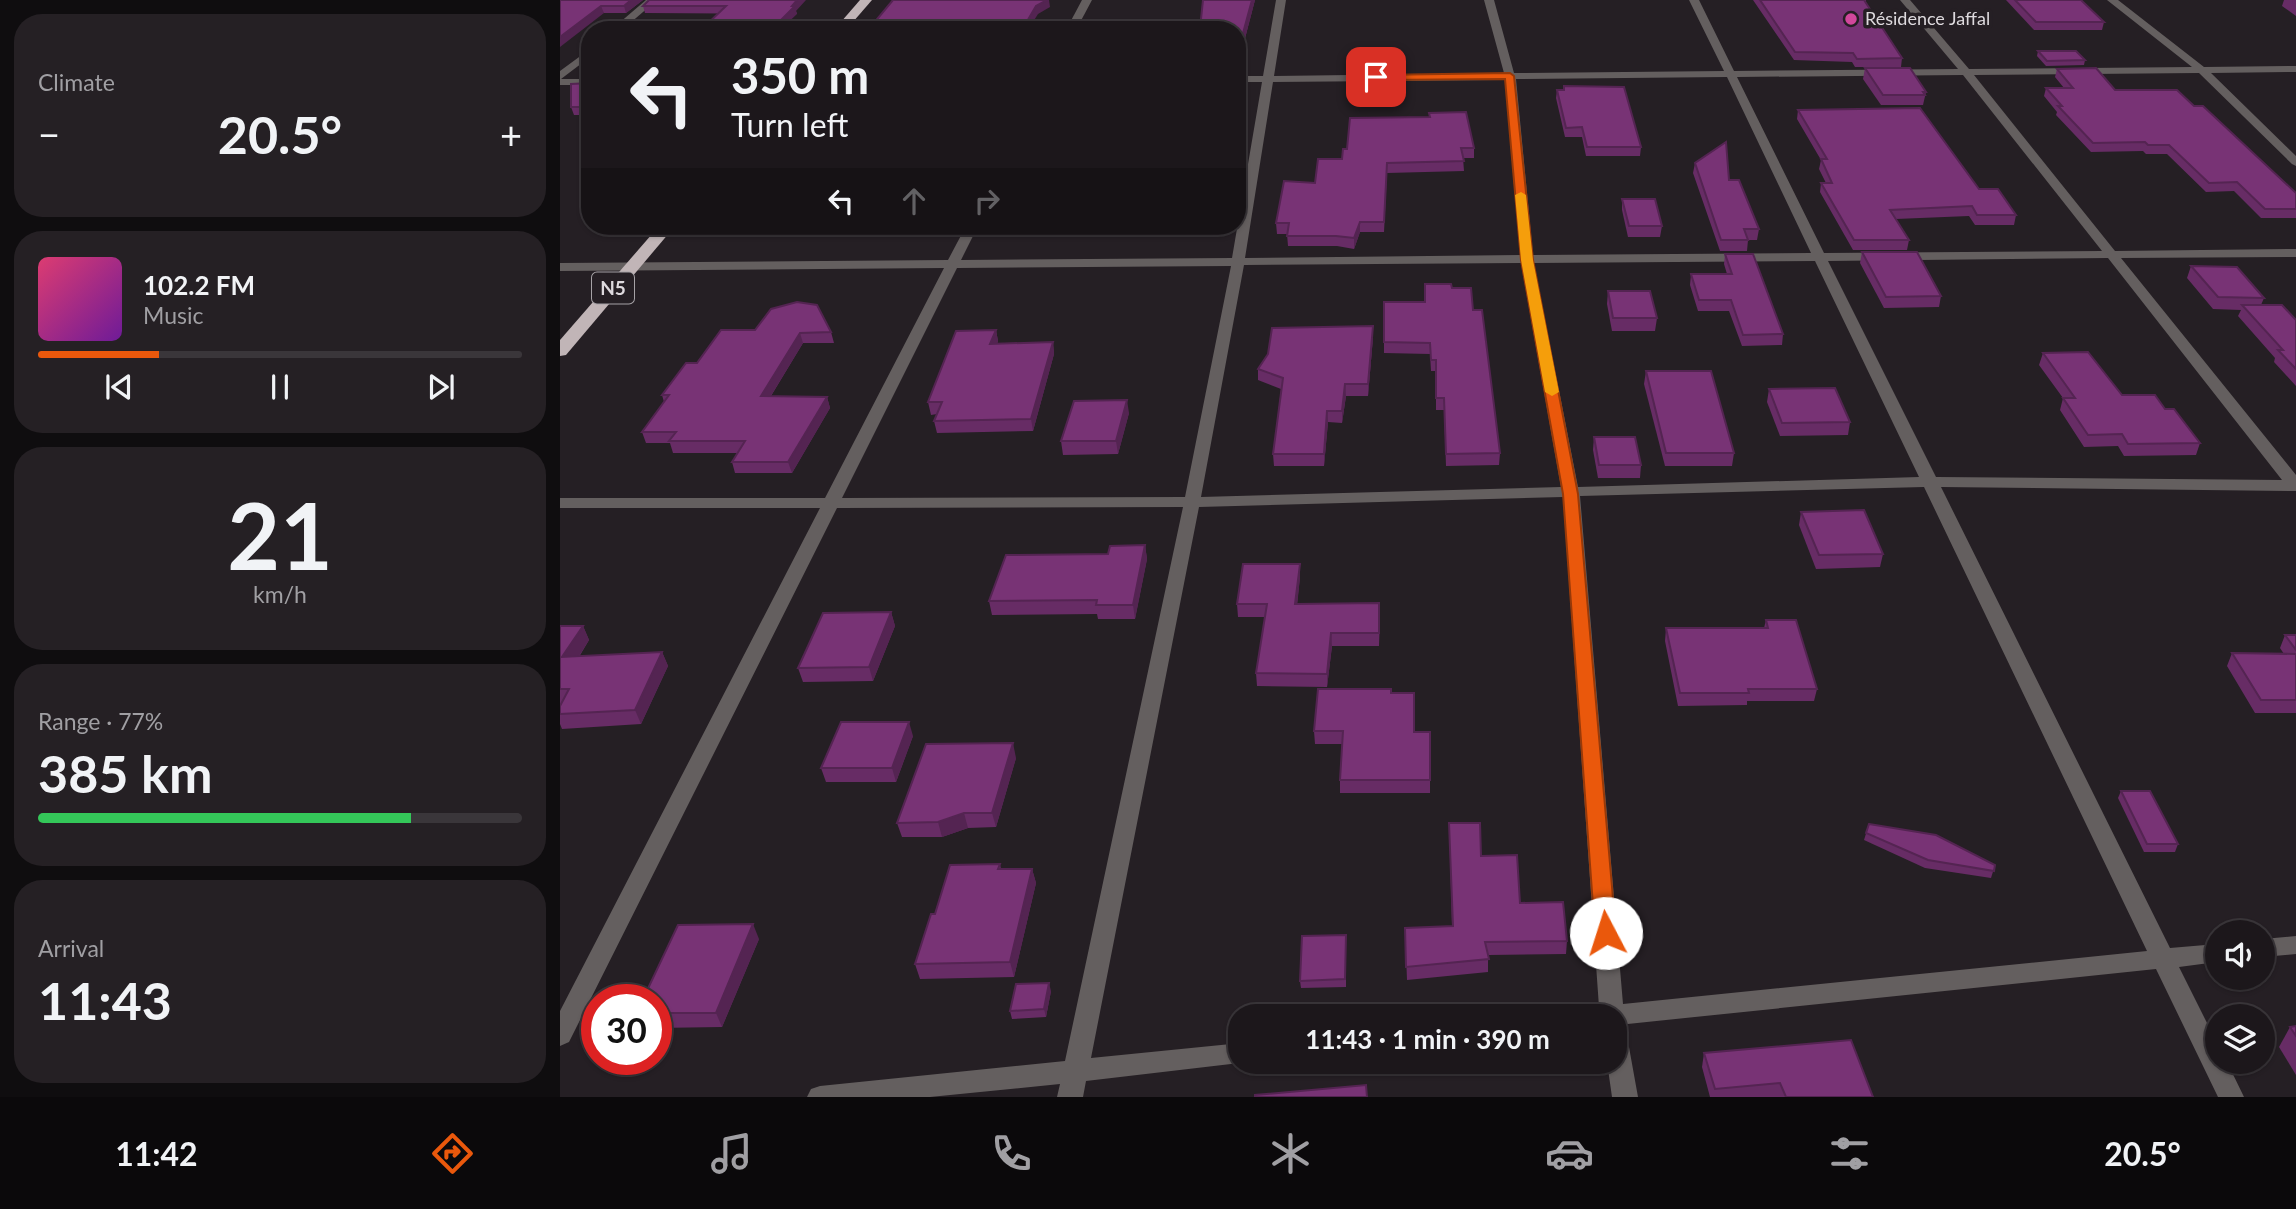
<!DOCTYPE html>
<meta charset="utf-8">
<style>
:root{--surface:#1c171b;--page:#252024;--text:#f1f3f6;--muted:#a09fa3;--line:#3a363a;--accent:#ea580c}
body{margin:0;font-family:Lato,sans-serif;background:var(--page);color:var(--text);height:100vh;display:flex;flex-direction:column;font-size:26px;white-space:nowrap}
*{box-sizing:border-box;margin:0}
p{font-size:23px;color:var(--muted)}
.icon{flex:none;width:38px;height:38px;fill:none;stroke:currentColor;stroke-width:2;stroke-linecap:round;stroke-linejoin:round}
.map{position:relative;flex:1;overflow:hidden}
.side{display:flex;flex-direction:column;gap:14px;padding:14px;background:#0f0d0f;width:560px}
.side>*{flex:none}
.banner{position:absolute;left:21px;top:21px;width:665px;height:214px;border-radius:28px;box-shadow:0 2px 5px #0004,0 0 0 2px var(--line);background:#1c171b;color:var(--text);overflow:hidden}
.tools{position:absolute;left:1645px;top:920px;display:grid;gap:14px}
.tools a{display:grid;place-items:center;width:70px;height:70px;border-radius:50%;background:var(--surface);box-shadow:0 2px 5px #0004,0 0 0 2px var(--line);font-size:35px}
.speed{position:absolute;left:21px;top:984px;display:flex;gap:14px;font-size:35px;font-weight:700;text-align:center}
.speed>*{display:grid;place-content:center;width:91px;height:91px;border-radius:50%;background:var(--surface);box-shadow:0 2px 5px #0004,0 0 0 2px var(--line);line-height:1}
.speed .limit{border:10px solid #d22;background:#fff;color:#111}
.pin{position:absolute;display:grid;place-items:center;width:60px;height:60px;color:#fff;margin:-30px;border-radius:14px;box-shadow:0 4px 10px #0006}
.me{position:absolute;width:77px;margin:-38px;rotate:355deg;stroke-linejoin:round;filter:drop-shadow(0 0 5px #0008)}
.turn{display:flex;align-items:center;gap:24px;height:147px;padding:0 35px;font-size:32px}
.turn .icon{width:91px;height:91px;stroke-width:2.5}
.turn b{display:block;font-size:49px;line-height:60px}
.lanes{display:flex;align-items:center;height:66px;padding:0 35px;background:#0003;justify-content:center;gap:35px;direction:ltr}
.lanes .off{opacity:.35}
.big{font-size:52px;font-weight:700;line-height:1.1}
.side .card{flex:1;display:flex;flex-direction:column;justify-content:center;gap:10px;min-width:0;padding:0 24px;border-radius:28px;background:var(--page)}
.side .dial{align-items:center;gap:0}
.dial b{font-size:91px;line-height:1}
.song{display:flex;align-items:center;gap:21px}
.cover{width:84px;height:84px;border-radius:10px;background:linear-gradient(135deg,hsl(340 70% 55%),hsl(280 70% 35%))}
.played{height:7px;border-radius:4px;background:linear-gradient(90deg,var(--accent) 25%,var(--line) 25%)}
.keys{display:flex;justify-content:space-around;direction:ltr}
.heat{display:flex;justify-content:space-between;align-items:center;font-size:38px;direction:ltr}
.charge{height:10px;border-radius:5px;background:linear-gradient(90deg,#34c759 77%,var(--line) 0)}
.trip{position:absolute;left:668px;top:1004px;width:399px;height:70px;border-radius:28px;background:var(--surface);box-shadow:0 2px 5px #0004,0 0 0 2px var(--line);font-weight:700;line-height:70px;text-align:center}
.dock{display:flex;height:112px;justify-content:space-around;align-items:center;background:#0b090b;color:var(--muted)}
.dock .icon{width:49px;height:49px}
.dock .current{color:var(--accent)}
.dock b{font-size:32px;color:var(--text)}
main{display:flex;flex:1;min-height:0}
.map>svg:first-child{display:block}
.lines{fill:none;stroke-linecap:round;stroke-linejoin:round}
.minor{fill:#645f5f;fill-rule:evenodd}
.highway{fill:#c1b5b7;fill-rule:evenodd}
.wall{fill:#672c65}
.shaded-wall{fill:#542452}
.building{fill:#783375;stroke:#542452;stroke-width:2}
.route{fill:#ea580c;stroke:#983908;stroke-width:2}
.slow{fill:#f59e0b}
.hotel-dot{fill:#d1479c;stroke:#251f24;stroke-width:2.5}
.labels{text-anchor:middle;stroke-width:7;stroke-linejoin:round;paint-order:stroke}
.far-poi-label{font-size:18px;fill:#dedade;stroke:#251f24;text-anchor:start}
.shield{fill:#251f24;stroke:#a6a2a6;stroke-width:2}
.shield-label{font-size:19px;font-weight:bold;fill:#dedade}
</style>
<main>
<section class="side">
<div class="card"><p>Climate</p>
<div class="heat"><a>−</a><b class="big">20.5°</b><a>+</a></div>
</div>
<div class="card">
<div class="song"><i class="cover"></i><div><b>102.2 FM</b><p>Music</p></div></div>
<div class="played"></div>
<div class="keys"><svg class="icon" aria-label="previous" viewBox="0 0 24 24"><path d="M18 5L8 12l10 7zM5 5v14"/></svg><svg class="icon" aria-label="pause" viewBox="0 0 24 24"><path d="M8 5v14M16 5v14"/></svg><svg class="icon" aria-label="next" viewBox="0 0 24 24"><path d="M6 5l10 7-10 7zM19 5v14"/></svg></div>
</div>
<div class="card dial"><b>21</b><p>km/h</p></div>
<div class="card"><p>Range · 77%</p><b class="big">385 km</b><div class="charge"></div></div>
<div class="card"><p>Arrival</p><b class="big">11:43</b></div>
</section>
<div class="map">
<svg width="1736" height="1097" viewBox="0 0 1736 1097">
<rect width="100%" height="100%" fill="#251f24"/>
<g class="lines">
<g class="minor">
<polygon points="86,0 97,0 62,30 51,30"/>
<polygon points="522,0 532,0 516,30 506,30"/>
<path d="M 716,0 L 726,0 L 714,76 L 944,73 L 924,0 L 934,0 L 954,73 L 1164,71 L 1129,0 L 1139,0 L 1174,71 L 1398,69 L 1340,0 L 1350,0 L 1409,69 L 1632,67 L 1547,0 L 1558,0 L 1644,67 L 1736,66 L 1736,72 L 1651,73 L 1736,156 L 1736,166 L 1732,164 L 1639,73 L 1414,75 L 1555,251 L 1736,249 L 1736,257 L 1561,258 L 1736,475 L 1736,491 L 1381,487 L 1610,948 L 1657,944 L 1657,962 L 1619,967 L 1657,1043 L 1657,1062 L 1667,1062 L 1684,1097 L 1658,1097 L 1596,969 L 1058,1025 L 1064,1029 L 1067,1036 L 1078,1097 L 1052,1097 L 1047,1062 L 1055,1062 L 1055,1017 L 1027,1017 L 1030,1010 L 1039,1007 L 1003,497 L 639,507 L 531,1058 L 681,1043 L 681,1062 L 688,1062 L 526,1081 L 523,1097 L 497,1097 L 500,1084 L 370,1097 L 247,1097 L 251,1089 L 260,1086 L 505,1061 L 623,507 L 277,508 L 9,1042 L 0,1046 L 0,1011 L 260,508 L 0,508 L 0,498 L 265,498 L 384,268 L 0,271 L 0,263 L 388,260 L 406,226 L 418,226 L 401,260 L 672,258 L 702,82 L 677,82 L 677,76 L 703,76 ZM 1403,75 L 1542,251 L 1264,253 L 1177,77 ZM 1167,77 L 1251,253 L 973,255 L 956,79 ZM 945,80 L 960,255 L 685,258 L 713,82 ZM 1548,258 L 1722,480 L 1376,477 L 1268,261 ZM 1255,261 L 1359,477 L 1018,487 L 974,263 ZM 961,263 L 1001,487 L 641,497 L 684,265 ZM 671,266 L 625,497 L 282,498 L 397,268 ZM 1364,487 L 1587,951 L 1063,1004 L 1020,496 Z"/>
<polygon points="30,49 30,57 1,79 30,79 30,85 0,85 0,71"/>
<polygon points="1736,936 1736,954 1703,957 1703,939"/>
</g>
<g class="highway">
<polygon points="300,0 312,0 286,30 274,30"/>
<polygon points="99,226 115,226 6,355 0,356 0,340"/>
</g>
</g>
<g class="wall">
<polygon points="0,0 83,0 66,13 44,13"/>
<polygon points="89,0 236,11 237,14 85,13 83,6"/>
<polygon points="643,0 695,0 683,46 677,46 677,30 641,19"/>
<polygon points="1193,0 1306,0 1306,3 1342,58 1341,67 1295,67 1292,62 1234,60"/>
<polygon points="1446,0 1521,0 1544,22 1542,30 1474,30"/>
<polygon points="1724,0 1736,0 1736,16 1722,6"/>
<polygon points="1478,51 1525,60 1524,65 1486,66 1477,56"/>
<polygon points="1305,68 1366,92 1363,105 1321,105 1303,79"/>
<polygon points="1497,69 1555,90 1634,106 1736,193 1736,218 1701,218 1674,191 1646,192 1607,154 1586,154 1583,151 1531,152 1496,115 1497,112 1484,96 1486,88 1504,88 1495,77"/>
<polygon points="30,83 30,115 14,115 11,107"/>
<polygon points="997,90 1081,147 1080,156 1026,156 1022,137 1005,137 996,98"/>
<polygon points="1238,110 1419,189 1456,215 1454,225 1415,225 1409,216 1336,219 1349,240 1347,250 1293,250 1260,192 1261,183 1266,183 1259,169 1261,160 1237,119"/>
<polygon points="869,113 914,148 914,158 903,158 904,171 827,173 824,232 800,232 794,249 777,246 728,246 727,234 717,234 716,223 782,159 787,149 869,117"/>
<polygon points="1135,163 1169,180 1199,229 1197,240 1188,240 1187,251 1160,251 1133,173"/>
<polygon points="1062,199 1102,226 1100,237 1068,237 1062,210"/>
<polygon points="1302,252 1381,296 1379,307 1324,308 1300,263"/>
<polygon points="1165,254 1223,334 1222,345 1182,346 1169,311 1138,311 1130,285 1131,274 1167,274 1164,264"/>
<polygon points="1631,266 1704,298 1701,305 1736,320 1736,386 1714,362 1715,358 1678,316 1681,310 1653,309 1627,278"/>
<polygon points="892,288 913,310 940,453 939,465 886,466 884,410 876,410 876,371 871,371 870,354 824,353 824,302 865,302"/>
<polygon points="1048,291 1097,318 1095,331 1052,331 1047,304"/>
<polygon points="813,326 813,337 808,396 786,396 782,423 768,422 764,466 714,466 713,454 721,389 698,380 698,369"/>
<polygon points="195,330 271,332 274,343 243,343 211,396 267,397 270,408 232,473 175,473 172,462 177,453 113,453 110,443 86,443 82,432 104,402 102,395 137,363"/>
<polygon points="436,330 438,341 437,344 493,342 494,354 473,431 377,433 374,421 377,414 371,415 368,402"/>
<polygon points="1483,353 1562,395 1605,409 1640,443 1636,455 1564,456 1558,446 1524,447 1500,410 1503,398 1479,365"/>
<polygon points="1086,371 1174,453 1172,466 1105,466 1084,384"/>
<polygon points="1209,389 1290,422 1288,435 1220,436 1207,402"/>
<polygon points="569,413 558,454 503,455 501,441"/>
<polygon points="1034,437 1081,465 1080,478 1038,478 1033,450"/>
<polygon points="1241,512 1323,554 1320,567 1256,569 1239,525"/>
<polygon points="585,545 587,559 575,619 538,619 537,614 432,615 429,601 548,554"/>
<polygon points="740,564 740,577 737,604 820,616 819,646 772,646 767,687 697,686 696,673 705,617 678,617 677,604"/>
<polygon points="331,612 335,626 313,681 243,682 238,668"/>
<polygon points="1206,620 1257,689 1254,701 1187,701 1187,705 1118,706 1105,641 1106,628 1204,628"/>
<polygon points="0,626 23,626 29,640 19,657 102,652 108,666 81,724 2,729 0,724 0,706 1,704 0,704"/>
<polygon points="1725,635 1736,635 1736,713 1695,713 1667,666 1672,653 1724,654 1720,648"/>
<polygon points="831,693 854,732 870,732 870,793 780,793 780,780 782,744 755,744 754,731"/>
<polygon points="353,736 336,782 266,782 261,768"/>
<polygon points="456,758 436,827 408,828 382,837 342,837 337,823"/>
<polygon points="1561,791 1618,844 1615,852 1584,852 1558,798"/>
<polygon points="889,823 921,856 960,903 1007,941 1006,954 928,955 928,972 847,980 845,928 892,926"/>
<polygon points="1309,824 1435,865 1431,878 1365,868 1304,840"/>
<polygon points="440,864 441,869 472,869 476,883 454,977 360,979 355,964 375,914"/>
<polygon points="199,939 162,1027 96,1028 96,999"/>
<polygon points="786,943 786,987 741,988 740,981"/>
<polygon points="491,991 486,1017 452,1019 450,1011"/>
<polygon points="1736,1026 1736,1075 1719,1047 1730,1027"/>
<polygon points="1144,1053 1313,1097 1150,1097 1142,1067"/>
</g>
<g class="shaded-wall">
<polygon points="71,0 83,0 66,13 64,6"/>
<polygon points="237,0 246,0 236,11 237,14 220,30 211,30"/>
<polygon points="487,0 489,0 490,7 478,14 468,30 462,30 476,6"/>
<polygon points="692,0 695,0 683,46 682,37"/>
<polygon points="41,6 44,13 0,47 0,37"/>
<polygon points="800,222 800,232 794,249 794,238"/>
<polygon points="813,326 813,337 808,396 808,384"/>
<polygon points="436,330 438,341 433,356 430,344"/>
<polygon points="240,333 243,343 204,407 201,396"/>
<polygon points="493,342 494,354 473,431 471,419"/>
<polygon points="785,384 786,396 782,423 782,411"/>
<polygon points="267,397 270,408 232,473 228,462"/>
<polygon points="567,400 569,413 558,454 556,441"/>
<polygon points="767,411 768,422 764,466 764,454"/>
<polygon points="585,545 587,559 575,619 573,605"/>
<polygon points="740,564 740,577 736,617 735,604"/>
<polygon points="331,612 335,626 313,681 309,667"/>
<polygon points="23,626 29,640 9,672 2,657"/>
<polygon points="771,633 772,646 767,687 767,674"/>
<polygon points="102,652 108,666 81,724 75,710"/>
<polygon points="349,722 353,736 336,782 332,768"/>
<polygon points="453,743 456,758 436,827 432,813"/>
<polygon points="404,813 408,828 382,837 378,822"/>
<polygon points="472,869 476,883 454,977 450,962"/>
<polygon points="193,924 199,939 162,1027 156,1013"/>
<polygon points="489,983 491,991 486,1017 484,1009"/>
</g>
<g class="building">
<polygon points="0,0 71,0 64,6 41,6 0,37"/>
<polygon points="89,0 237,0 232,6 235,6 211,30 141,30 166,6 83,6"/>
<polygon points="333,0 487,0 476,6 462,30 308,30"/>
<polygon points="643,0 692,0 682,37 677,37 677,30 637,30 641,19"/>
<polygon points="1200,0 1304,0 1342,58 1297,59 1293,53 1235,52"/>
<polygon points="1455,0 1521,0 1544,22 1476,22"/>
<polygon points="1478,51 1516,51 1525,60 1487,61"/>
<polygon points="1305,68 1350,68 1366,92 1363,92 1365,95 1323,95"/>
<polygon points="1536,68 1555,90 1617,90 1634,106 1643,106 1736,193 1736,209 1705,209 1677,182 1649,183 1609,145 1588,145 1585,142 1533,143 1498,106 1502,106 1486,88 1513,88 1497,69"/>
<polygon points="30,83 30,107 11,107 11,84"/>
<polygon points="1004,86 1064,87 1081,147 1027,147 1022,127 1006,128 997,90 1004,90"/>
<polygon points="1360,108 1419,189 1438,189 1456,215 1417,215 1412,206 1330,210 1349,240 1294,240 1261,183 1272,183 1261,159 1267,159 1238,110"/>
<polygon points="906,112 914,148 901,148 904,161 827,163 824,222 800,222 794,238 776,236 727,236 729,223 716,223 724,181 755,183 758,159 782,159 783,149 787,149 790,118 870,117 869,113"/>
<polygon points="1166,142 1169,180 1179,180 1199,229 1184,229 1188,240 1161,240 1135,163"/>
<polygon points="1062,199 1095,199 1102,226 1069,226"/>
<polygon points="1302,252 1357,252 1381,296 1326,297"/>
<polygon points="1165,254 1193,254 1223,334 1183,335 1171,300 1139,300 1131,274 1172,274"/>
<polygon points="1631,266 1677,267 1704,298 1658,297"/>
<polygon points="865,284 891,284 892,288 911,288 913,310 922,310 940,453 886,454 884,398 876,398 876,360 871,360 870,343 824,342 824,302 865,302"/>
<polygon points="1048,291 1090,291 1097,318 1053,318"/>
<polygon points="237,302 257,305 271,332 240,333 201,396 267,397 228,462 172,462 185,441 109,441 116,432 82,432 109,395 102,395 126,363 137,363 161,330 195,330 211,309"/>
<polygon points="1682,305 1722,305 1736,320 1736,369 1718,350 1723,350"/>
<polygon points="813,326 808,384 785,384 782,411 767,411 764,454 713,454 723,378 698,369 708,354 712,328"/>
<polygon points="436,330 430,344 493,342 471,419 374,421 382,402 368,402 396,331"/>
<polygon points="1528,352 1562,395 1595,395 1605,409 1614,409 1640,443 1568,444 1562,434 1528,435 1503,398 1515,398 1483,353"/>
<polygon points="1086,371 1151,371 1174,453 1106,453"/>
<polygon points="1275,388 1290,422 1222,423 1209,389"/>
<polygon points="567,400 556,441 501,441 514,401"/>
<polygon points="1034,437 1075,437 1081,465 1039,465"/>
<polygon points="1304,510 1323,554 1259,555 1241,512"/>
<polygon points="585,545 573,605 536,605 537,600 429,601 446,555 548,554 550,546"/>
<polygon points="683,564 740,564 735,604 819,603 819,633 771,633 767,674 696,673 707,604 677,604"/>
<polygon points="331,612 309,667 238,668 263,613"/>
<polygon points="1206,620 1236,620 1257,689 1188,689 1189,693 1120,693 1106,628 1208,628"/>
<polygon points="0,626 23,626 2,657 102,652 75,710 0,714 0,706 9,689 0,689"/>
<polygon points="1725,635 1736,635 1736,650"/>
<polygon points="1672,653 1736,654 1736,700 1701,700"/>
<polygon points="758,689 831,689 831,693 854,693 854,732 870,732 870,780 780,780 783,731 754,731"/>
<polygon points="281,722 349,722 332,768 261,768"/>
<polygon points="453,743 432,813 404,813 378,822 337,823 366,744"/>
<polygon points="1561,791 1590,791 1618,844 1587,844"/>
<polygon points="889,823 920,823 921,856 957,855 960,903 1003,902 1007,941 925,942 929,959 846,967 845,928 893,926"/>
<polygon points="1309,824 1376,835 1435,865 1434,871 1368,860 1306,833"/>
<polygon points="440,864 438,869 472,869 450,962 355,964 371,914 375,914 390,865"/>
<polygon points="193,924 156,1013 96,1013 96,999 83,999 118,925"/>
<polygon points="786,935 785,979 740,981 742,936"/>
<polygon points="489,983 484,1009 450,1011 456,984"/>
<polygon points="1736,1026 1736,1036 1730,1027"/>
<polygon points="1291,1040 1313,1097 1226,1097 1220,1083 1155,1089 1144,1053"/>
<polygon points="806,1085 807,1097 695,1097 695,1095"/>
</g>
<polygon class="route" points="950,73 954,76 973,260 1018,494 1056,933 1053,939 1046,942 1038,939 1035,933 1003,494 961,260 945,79 816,80 811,77 816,75"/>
<polygon class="slow" points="961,192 966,195 973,260 999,392 992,396 985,392 961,260 955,195"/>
<circle class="hotel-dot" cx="1291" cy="19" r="7"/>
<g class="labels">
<g class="far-poi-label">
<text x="1305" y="25">Résidence Jaffal</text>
</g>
<rect class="shield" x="32" y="272.5" width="42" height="31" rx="5"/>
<g class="shield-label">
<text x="53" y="295">N5</text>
</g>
</g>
</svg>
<div class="tools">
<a><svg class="icon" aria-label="sound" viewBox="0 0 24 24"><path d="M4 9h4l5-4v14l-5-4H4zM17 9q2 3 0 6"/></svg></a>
<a><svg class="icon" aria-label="layers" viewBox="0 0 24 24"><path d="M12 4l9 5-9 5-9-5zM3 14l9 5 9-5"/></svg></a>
</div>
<div class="speed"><div class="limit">30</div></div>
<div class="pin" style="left:816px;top:77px;background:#d93025"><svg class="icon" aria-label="arrive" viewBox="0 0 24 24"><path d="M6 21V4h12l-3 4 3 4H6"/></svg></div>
<svg class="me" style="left:1046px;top:933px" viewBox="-20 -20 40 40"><circle r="19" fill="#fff"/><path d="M0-13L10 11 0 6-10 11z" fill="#ea580c"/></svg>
<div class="trip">11:43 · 1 min · 390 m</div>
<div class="banner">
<div class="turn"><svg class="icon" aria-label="left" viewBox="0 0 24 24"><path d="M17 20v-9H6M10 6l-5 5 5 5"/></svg><div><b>350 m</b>Turn left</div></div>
<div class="lanes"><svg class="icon" aria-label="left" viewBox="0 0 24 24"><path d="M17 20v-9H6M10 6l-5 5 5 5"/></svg><svg class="icon off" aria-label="ahead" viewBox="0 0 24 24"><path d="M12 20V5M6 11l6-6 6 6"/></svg><svg class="icon off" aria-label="right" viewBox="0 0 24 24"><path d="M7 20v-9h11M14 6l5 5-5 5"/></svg></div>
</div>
</div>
</main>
<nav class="dock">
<b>11:42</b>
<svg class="icon current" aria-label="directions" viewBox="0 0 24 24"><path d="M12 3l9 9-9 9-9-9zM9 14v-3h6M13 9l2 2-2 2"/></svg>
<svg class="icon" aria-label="music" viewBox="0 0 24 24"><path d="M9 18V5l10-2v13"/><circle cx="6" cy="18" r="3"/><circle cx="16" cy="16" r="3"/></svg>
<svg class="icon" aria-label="phone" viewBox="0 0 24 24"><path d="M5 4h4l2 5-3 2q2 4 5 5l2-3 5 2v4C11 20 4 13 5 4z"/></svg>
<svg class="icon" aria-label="climate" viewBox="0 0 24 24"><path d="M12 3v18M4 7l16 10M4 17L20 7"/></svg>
<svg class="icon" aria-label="car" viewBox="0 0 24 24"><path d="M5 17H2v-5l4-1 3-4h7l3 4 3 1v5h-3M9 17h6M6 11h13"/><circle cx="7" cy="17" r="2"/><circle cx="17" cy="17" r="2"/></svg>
<svg class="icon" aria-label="filters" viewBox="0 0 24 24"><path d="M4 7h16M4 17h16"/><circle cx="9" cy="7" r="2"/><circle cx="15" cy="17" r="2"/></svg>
<b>20.5°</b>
</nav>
